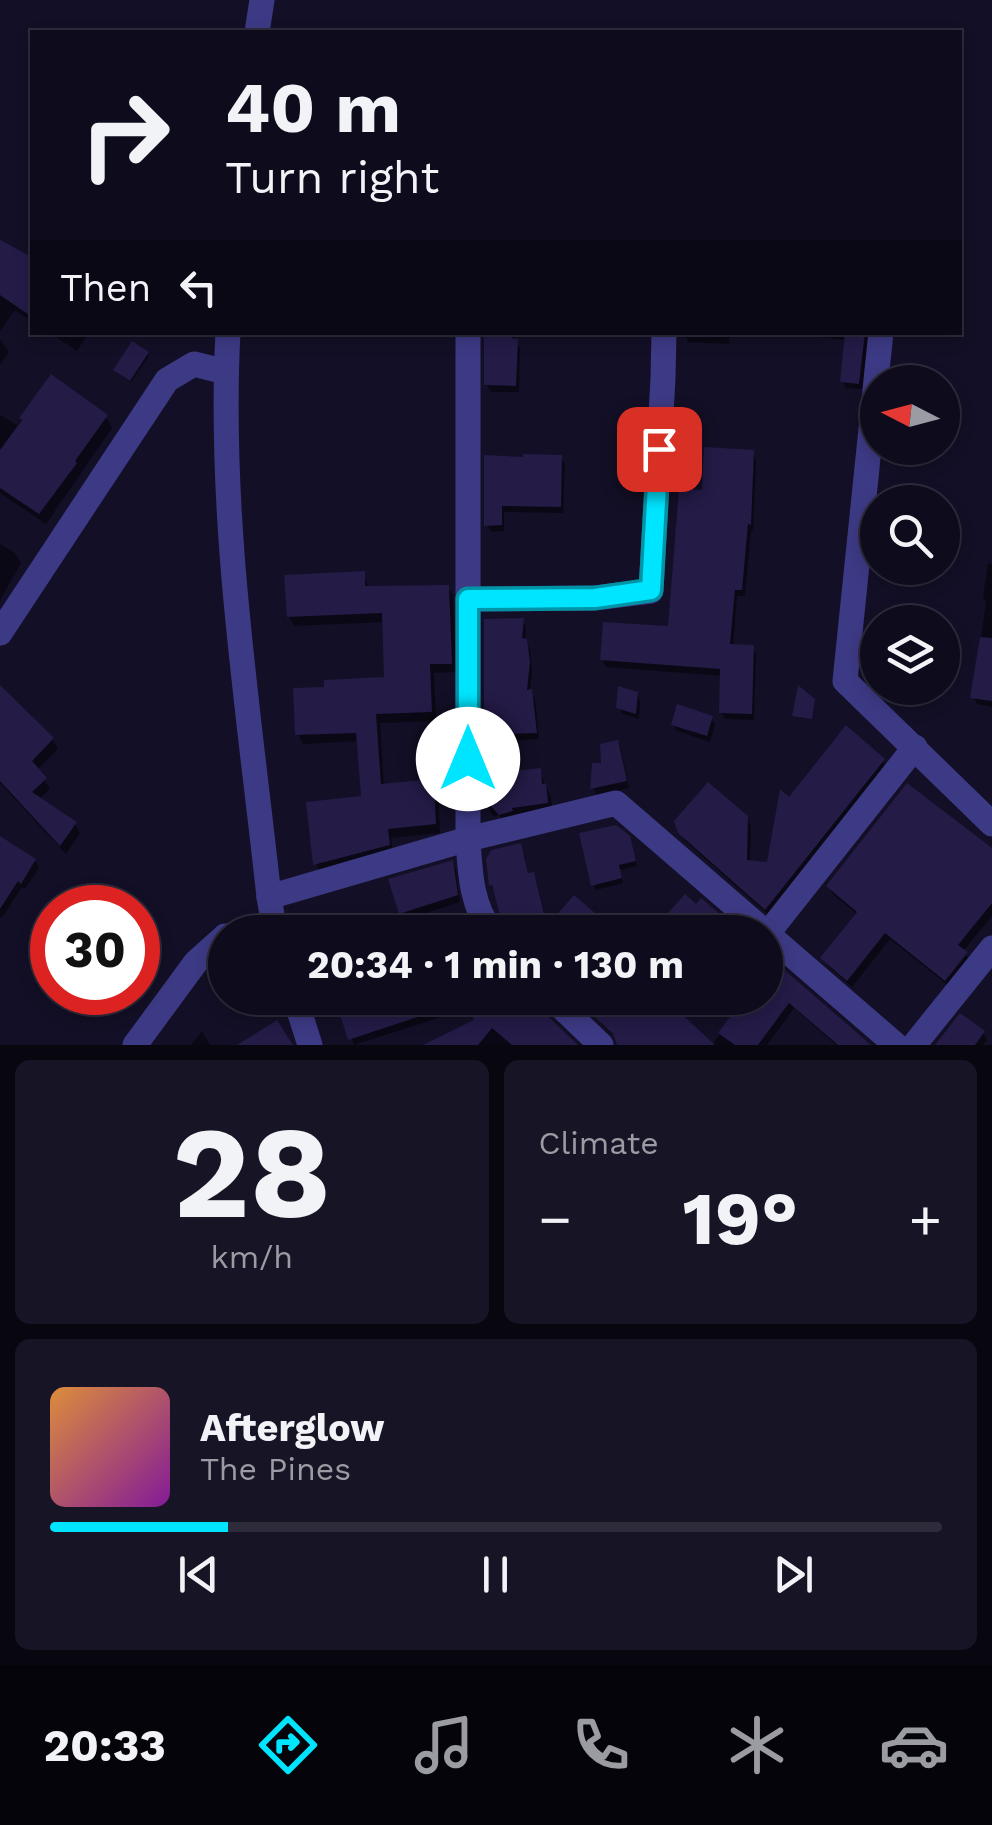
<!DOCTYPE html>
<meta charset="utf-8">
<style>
:root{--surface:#0e0b1c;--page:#171425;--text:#f1f3f6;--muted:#9b9ba3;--line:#2e2b3b;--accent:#00e5ff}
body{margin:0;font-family:"Work Sans",sans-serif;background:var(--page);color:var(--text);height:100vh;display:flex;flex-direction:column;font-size:38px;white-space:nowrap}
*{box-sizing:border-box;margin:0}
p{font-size:32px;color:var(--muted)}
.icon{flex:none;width:55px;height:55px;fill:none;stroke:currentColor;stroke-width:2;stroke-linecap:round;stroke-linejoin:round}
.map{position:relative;height:1045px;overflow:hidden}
.details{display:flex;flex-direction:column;gap:15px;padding:15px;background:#08060f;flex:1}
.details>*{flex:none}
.hud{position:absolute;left:30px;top:30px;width:932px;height:305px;border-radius:0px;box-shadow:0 5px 15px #0003,0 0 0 2px var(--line);background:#0e0b1c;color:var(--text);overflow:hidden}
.needle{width:65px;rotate:276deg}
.buttons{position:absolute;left:860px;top:365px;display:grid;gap:20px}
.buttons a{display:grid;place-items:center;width:100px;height:100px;border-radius:50%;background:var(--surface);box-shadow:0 5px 15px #0003,0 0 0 2px var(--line);font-size:50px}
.speed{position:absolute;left:30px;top:885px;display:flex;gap:20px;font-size:50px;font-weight:700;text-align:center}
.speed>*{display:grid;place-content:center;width:130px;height:130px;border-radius:50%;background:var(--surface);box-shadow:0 5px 15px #0003,0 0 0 2px var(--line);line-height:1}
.speed .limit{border:15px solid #d22;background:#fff;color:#111}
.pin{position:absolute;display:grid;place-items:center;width:85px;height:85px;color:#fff;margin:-42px;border-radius:20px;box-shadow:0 5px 15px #0006}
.me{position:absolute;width:110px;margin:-55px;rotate:0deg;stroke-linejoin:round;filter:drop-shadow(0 0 8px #0008)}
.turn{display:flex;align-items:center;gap:35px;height:210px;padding:0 30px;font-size:45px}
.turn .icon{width:130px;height:130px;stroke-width:2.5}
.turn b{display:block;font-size:70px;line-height:85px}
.then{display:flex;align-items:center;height:95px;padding:0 30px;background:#0003;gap:20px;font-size:38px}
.big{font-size:75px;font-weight:700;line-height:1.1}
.details .card{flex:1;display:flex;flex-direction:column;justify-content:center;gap:15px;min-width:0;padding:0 35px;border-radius:15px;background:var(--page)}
.details .dial{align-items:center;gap:0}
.dial b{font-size:130px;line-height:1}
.song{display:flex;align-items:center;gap:30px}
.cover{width:120px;height:120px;border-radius:15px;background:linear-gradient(135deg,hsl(30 70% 55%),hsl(290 70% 35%))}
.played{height:10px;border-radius:5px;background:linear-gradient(90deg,var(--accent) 20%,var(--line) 20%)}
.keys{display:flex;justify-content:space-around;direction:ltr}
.heat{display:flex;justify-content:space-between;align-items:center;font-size:55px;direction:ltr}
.details .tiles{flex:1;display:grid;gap:15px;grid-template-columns:1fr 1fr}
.card:last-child{grid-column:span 2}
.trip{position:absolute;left:208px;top:915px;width:575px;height:100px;border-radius:50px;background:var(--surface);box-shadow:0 5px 15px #0003,0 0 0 2px var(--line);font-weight:700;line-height:100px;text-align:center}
.tabs{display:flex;height:160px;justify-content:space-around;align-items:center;background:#06040b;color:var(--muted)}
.tabs .icon{width:70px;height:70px}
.tabs .on{color:var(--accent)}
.tabs b{font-size:45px;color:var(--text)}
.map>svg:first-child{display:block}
.shadow{fill:#0007}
.building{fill:#241b47}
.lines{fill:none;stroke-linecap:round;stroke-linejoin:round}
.minor{stroke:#3d3a85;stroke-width:25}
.route-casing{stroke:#0095a6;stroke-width:25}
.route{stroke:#00e5ff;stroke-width:18}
</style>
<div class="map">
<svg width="992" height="1045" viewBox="0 0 992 1045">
<rect width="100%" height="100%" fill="#130f26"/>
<g class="shadow">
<polygon points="0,242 32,260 32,322 15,310 0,331"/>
<polygon points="49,332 89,332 77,351"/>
<polygon points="487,332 514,332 515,341 520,348 519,392 491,392 487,385"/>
<polygon points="684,332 730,332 729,344 688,342"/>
<polygon points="818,332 869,332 862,389 846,388 842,381 846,340 821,337"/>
<polygon points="0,339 9,352 0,365"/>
<polygon points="147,354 149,356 131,382 117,373 116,370"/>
<polygon points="52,377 106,417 112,428 46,524 0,493 0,415 17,425"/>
<polygon points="752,453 756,460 753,531 751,531 745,596 737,596 733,646 752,647 756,654 754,720 725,719 721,712 723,676 606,667 602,660 671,629 704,493"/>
<polygon points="487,458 561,458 565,464 563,513 504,512 504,531 491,532 487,525"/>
<polygon points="0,544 15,553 21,563 0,600"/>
<polygon points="988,563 992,564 992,707 977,704 973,697 986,601 983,597"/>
<polygon points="363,574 369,588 448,587 453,597 456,672 434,673 436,721 380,723 384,786 433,781 438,791 440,833 391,838 393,854 321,873 316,864 309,805 363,798 359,741 303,744 298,734 327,689 386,679 384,622 294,626 289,617"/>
<polygon points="522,621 526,627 525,640 530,649 532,671 530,691 535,699 539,739 491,742 487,735"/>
<polygon points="0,694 52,739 58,749 37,770 50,789 39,799 75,824 80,833 66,854 0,783"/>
<polygon points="636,694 640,701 639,719 623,714 619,707"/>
<polygon points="711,718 715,725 710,742 677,731 673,724"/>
<polygon points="617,742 621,749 629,788 597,795 593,788"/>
<polygon points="883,761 887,769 770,916 685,841 680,832 746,817 751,826 750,863 769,865 789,800"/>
<polygon points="539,771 551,797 553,814 508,825 499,815 493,816 487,805"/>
<polygon points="0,839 35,861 39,868 25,889 22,887 2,918 0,917"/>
<polygon points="631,844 637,866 620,870 623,883 596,890 594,885"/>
<polygon points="519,846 524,853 529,876 532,875 537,882 548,928 574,899 613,932 510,932 491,885"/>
<polygon points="992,853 992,916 963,951 970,961 950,987 890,939 852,987 828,966 823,958 858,915 833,894 829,886"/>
<polygon points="452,863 456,870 460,902 405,920 401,913"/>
<polygon points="765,957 867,1045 836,1045 794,1008 767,1045 712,1045 742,1004 733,998 765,998"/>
<polygon points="338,998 542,998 539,1002 540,1012 574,1045 428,1045 477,1021 472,1007 354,1045"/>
<polygon points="589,998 679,998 672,1006 712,1045 618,1045 619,1041 602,1024 598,1017 603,1010"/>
<polygon points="202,1031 210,1045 191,1045"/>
<polygon points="983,1033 987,1040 983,1045 938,1045"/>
</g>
<g class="building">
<polygon points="0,240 32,257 32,317 0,295"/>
<polygon points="484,332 512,332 512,338 518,339 516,386 484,385"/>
<polygon points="845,332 865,332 859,384 840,382"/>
<polygon points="132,341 149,352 130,381 113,370"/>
<polygon points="51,374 108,415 75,461 77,463 39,514 0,488 0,450 22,420 19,418"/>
<polygon points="704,447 754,450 751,525 748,524 742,590 735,590 730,644 754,645 752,714 719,713 720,669 600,660 603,622 668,626 679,489 702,490"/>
<polygon points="523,454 562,455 561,507 502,506 502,525 484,526 484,455 523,457"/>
<polygon points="365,571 365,586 449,585 452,664 430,664 432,712 376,714 381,784 434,779 436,824 388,829 390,845 313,865 306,802 361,796 356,733 295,735 293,688 324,687 324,680 384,677 382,613 287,617 284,575"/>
<polygon points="524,618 522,638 527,639 530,662 527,690 532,689 537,733 484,735 484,619"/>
<polygon points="980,637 992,638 992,701 970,698"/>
<polygon points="0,685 54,738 32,761 47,778 32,792 77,822 60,846 0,781"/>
<polygon points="798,685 815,699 812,719 792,716"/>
<polygon points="618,686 638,692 636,714 616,708"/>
<polygon points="677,704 713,716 707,736 671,725"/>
<polygon points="846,725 885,759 765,910 678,833 674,821 708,782 748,816 747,860 767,862 780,789 789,797"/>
<polygon points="618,740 627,781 590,789 592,763 601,763 600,744"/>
<polygon points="541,768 542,784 546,783 548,803 512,808 513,811 499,815 490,805 484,806 484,774"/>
<polygon points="907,783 992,848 992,903 958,945 968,952 945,981 885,933 847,981 820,958 857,912 826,886"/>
<polygon points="616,825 630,836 636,861 619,865 622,878 591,886 579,833"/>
<polygon points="0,836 36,859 21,884 18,881 0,909"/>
<polygon points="521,843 528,873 534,872 547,926 574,895 617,932 508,932 500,915 492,885 489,886 486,859 491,850"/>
<polygon points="453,860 458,895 399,914 388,879"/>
<polygon points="685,894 696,904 701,898 741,932 651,932"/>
<polygon points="765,953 871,1045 838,1045 789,1003 758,1045 735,1045 718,1033 744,998 765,998"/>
<polygon points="335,998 463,998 463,1002 348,1040"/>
<polygon points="465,998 529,998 578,1045 512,1045 492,1028 478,1045 423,1045 474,1020"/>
<polygon points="611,998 664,998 715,1045 617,1045 613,1034 595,1017"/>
<polygon points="960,1013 985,1031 975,1045 935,1045"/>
<polygon points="277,1020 293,1045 237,1045"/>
</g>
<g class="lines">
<g class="minor">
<polyline points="257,32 262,0"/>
<path d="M 228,332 C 218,519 249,711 269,897 L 275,932"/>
<path d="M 468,332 L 468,839 C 470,871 471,906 492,932"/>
<polyline points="881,332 845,681 992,824"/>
<polyline points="468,599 595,598 651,591 663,378 664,332"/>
<polyline points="0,633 167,380 194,364 226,372"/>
<polyline points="269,897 468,839 616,803 896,1045"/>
<polyline points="768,933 915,747"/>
<polyline points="295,998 310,1045"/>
<polyline points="552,998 601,1045"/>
<polyline points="135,1045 196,962 225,936"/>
<polyline points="914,1045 992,948"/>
</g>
</g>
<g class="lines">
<defs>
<polyline id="route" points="468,759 468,599 595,598 651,590 659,449"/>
</defs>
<use href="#route" class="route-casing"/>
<use href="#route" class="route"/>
</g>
</svg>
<div class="buttons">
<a><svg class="needle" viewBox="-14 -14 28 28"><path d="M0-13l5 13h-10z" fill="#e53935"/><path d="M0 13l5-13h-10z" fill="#9b9ba3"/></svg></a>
<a><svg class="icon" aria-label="search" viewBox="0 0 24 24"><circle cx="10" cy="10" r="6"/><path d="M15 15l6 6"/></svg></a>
<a><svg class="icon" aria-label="layers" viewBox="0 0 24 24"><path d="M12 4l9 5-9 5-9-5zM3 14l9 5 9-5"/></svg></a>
</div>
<div class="speed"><div class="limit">30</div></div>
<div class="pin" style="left:659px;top:449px;background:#d93025"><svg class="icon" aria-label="arrive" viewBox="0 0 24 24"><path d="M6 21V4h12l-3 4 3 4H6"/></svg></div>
<svg class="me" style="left:468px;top:759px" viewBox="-20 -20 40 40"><circle r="19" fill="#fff"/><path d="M0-13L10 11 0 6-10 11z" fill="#00e5ff"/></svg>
<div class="trip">20:34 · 1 min · 130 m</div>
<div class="hud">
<div class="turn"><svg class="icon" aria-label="right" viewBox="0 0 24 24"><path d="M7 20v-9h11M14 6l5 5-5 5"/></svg><div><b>40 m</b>Turn right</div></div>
<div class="then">Then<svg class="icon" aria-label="left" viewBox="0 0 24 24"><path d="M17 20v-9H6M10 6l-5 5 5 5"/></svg></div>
</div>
</div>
<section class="details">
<div class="tiles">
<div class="card dial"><b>28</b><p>km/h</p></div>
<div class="card"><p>Climate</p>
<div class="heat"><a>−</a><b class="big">19°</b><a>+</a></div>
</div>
<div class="card">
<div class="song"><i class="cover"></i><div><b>Afterglow</b><p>The Pines</p></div></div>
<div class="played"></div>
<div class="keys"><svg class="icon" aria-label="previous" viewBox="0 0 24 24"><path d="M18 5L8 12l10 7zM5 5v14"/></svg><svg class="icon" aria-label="pause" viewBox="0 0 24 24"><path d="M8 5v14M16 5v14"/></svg><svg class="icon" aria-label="next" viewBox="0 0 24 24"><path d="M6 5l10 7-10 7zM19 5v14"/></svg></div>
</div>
</div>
</section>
<nav class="tabs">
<b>20:33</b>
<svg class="icon on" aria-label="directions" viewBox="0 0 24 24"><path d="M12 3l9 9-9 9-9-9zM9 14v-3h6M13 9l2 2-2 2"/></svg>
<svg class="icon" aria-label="music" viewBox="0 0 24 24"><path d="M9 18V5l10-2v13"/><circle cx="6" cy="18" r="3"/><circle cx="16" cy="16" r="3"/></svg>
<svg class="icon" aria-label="phone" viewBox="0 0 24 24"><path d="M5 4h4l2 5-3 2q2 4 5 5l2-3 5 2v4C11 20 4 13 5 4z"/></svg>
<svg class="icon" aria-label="climate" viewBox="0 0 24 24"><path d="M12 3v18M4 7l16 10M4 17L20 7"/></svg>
<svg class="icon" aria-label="car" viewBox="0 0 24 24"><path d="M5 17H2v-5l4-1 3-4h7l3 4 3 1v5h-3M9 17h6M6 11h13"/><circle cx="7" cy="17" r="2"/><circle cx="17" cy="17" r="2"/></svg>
</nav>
